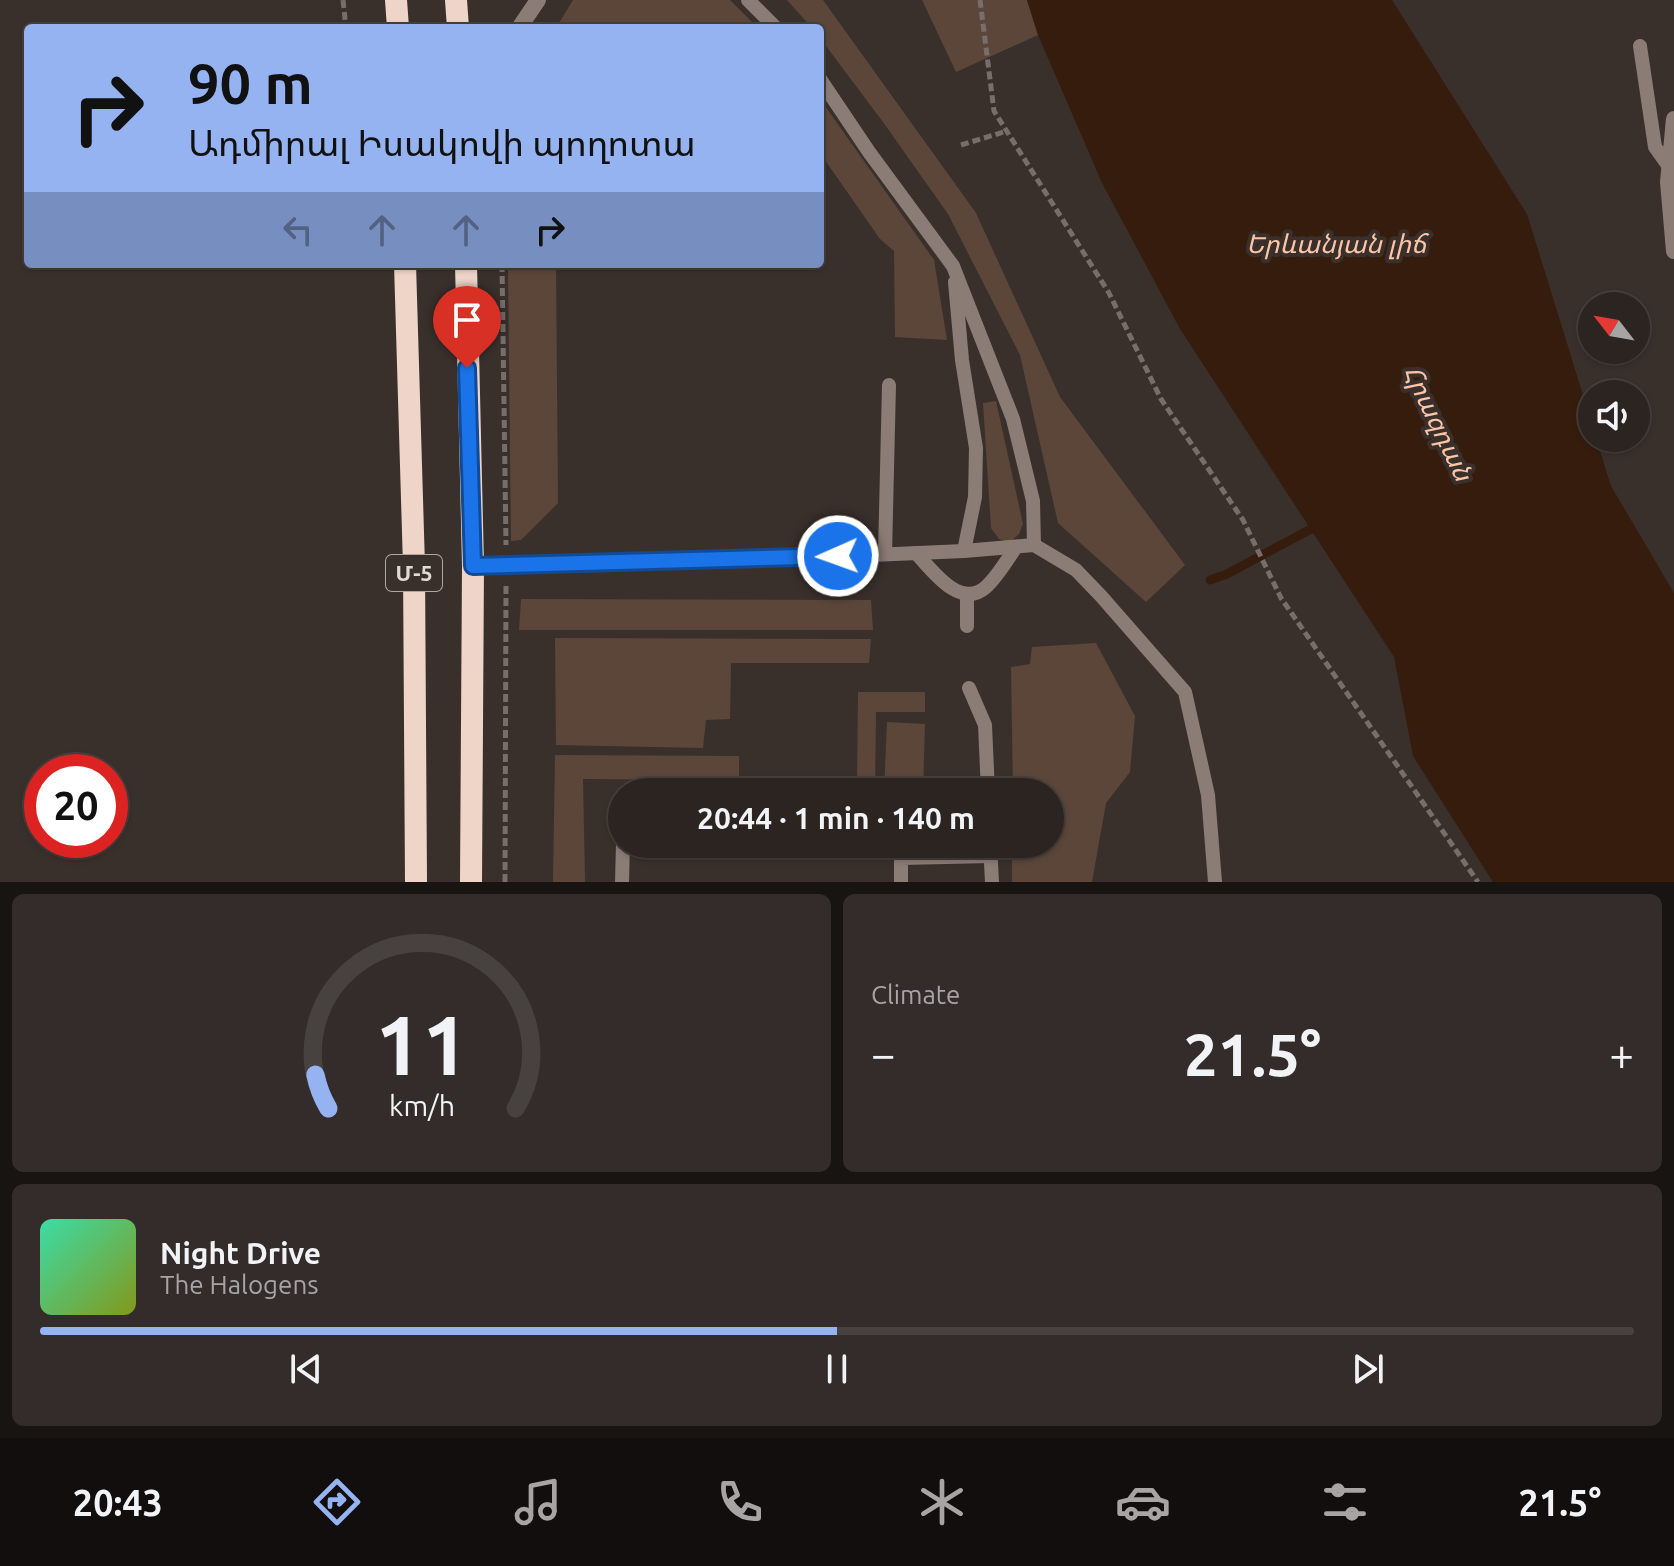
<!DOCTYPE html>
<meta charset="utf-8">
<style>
:root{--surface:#2b2421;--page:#332c2a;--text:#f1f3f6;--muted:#a6a4a5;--line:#47413f;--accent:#95b2f1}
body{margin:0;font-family:Ubuntu,"Noto Sans Armenian",sans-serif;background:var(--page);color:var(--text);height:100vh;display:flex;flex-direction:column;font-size:30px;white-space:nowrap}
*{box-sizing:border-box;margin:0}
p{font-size:26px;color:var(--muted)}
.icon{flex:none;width:44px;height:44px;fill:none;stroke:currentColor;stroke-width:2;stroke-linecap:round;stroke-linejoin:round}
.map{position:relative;height:882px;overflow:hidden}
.drawer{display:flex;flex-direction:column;gap:12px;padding:12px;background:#181412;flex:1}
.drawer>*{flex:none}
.guide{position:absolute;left:24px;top:24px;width:800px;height:244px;border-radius:8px;box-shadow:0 2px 6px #0004,0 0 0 2px var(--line);background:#95b2f1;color:#111;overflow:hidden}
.needle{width:52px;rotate:301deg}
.controls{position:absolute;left:1578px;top:292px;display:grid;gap:16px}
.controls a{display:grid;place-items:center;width:72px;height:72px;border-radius:50%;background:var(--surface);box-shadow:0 2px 6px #0004,0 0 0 2px var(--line);font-size:40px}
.speed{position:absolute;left:24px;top:754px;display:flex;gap:16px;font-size:40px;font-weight:700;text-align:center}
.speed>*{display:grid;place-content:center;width:104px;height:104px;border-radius:50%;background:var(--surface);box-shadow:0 2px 6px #0004,0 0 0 2px var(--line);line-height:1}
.speed .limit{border:12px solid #d22;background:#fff;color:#111}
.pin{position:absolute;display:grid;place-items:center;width:68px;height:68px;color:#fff;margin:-82px -34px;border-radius:50% 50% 50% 0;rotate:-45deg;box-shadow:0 0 8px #0007}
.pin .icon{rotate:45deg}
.me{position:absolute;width:88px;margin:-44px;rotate:268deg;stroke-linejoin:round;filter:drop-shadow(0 0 6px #0008)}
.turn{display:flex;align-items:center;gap:28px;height:168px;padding:0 32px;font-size:36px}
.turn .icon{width:104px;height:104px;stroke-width:2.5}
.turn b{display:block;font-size:56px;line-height:68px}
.lanes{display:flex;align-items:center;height:76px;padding:0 32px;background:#0003;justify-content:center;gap:40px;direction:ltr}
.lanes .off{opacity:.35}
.big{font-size:60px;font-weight:700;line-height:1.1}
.drawer .widget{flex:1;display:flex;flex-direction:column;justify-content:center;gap:12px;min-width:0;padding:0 28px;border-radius:12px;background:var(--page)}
.drawer .dial{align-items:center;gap:0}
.dial svg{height:208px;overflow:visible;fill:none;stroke:var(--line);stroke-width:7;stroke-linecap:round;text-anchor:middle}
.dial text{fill:var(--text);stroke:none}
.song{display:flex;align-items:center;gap:24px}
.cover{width:96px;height:96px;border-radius:12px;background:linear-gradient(135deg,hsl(160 70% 55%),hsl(70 70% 35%))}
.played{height:8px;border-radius:4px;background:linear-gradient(90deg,var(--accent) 50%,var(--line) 50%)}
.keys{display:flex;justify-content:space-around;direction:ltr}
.heat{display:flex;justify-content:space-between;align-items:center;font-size:44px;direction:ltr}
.drawer .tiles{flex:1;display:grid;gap:12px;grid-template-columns:1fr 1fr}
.widget:last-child{grid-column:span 2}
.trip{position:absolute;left:608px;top:778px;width:456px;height:80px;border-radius:40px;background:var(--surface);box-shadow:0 2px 6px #0004,0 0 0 2px var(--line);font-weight:700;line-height:80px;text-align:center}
.menu{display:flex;height:128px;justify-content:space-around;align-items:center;background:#110e0d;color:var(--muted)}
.menu .icon{width:56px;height:56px}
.menu .on{color:var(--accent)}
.menu b{font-size:36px;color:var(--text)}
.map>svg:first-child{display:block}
.green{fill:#5c463a}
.water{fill:#361c0d}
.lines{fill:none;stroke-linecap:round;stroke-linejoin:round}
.stream{stroke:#361c0d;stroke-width:9}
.path{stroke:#766e6a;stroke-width:5;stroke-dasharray:8 4;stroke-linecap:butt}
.service{stroke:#8b7c75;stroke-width:14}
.minor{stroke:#8b7c75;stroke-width:16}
.tertiary{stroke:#8b7c75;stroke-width:16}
.trunk{stroke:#efd5c8;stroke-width:22}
.route-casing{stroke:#114b97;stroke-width:20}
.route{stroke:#1a73e8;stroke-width:14}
.labels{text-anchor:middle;stroke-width:8;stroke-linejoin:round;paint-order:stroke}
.shield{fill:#39302c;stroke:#aea7a4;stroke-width:2}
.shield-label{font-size:22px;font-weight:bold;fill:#e0dad7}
.water-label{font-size:26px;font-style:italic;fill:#fec4a6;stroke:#39302c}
</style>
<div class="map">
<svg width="1674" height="882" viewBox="0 0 1674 882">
<rect width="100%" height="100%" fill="#39302c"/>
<g class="green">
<polygon points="573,0 730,0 758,28 556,28"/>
<polygon points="787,0 823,0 976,213 1060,397 1185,565 1146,602 1058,523 1020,355 948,214 883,122 820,38 820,28 812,28"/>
<polygon points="922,0 1027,0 1038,35 956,72"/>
<polygon points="820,99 934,260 947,340 895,337 894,251 880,239 820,153"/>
<polygon points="508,264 556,264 558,503 521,540 511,541"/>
<polygon points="996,401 1023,524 1019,534 1010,542 999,539 991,528 983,403"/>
<polygon points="521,599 871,600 873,630 519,630"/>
<polygon points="555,638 871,639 869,663 731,663 730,719 706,720 703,748 556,745"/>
<polygon points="1096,643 1135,716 1130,772 1106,803 1092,882 1012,882 1012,844 1050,844 1050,792 1013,792 1011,667 1030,664 1032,647"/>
<polygon points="858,692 925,692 925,712 876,712 875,792 857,792"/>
<polygon points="887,722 925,724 923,792 884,792"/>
<polygon points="555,755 739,756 739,780 583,779 585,882 553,882"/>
</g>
<polygon class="water" points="1027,0 1392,0 1527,214 1592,424 1592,438 1596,438 1611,486 1674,593 1674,882 1493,882 1413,756 1394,657 1180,329 1102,183 1038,35"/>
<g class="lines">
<polyline class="stream" points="1210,580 1227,574 1311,529"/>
<g class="path">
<polyline points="343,0 346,28"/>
<polyline points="980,0 994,111 1109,293 1161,399 1243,520 1281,598 1478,882"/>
<polyline points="961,145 1007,131"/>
<polyline points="502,264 506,545"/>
<polyline points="505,882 506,583"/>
</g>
<g class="service">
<polyline points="748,0 776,28"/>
<polyline points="1640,46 1655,147 1670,168"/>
<polyline points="820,79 869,152 953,266 1013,419 1033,501 1034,545"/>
<polyline points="955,282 962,360 976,448 975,497 964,551"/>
<path d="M 916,553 C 932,570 960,610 986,587 C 998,576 1007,560 1016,547"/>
<polyline points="885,554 889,385"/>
<polyline points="473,566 756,560 964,551 1034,545 1076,570 1101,596 1185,692 1208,795 1215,882"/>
<polyline points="967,594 967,626"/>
<polyline points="969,688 985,725 988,792"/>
<polyline points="990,844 992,882"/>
<polyline points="622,882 623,844"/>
<polyline points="901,882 901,858 991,856"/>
</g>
<polyline class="minor" points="1674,119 1668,182 1674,251"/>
<polyline class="tertiary" points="519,28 538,0"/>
<g class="trunk">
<polyline points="396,0 398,28"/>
<polyline points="456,0 458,28"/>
<polyline points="405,264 414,566 416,882"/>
<polyline points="466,264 473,566 471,882"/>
</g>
</g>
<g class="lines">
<defs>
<polyline id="route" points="467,368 473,566 838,556"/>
</defs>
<use href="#route" class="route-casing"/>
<use href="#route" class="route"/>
</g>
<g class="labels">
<rect class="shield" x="386" y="555" width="56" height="36" rx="6"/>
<g class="shield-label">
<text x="414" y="581">Մ-5</text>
</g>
<g class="water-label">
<text x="1336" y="253">Երևանյան լիճ</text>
<text transform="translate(1438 423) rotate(64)" y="9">Հրազդան</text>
</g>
</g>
</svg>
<div class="controls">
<a><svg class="needle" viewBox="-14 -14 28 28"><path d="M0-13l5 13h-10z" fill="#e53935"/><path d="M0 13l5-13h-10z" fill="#a6a4a5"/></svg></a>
<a><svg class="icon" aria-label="sound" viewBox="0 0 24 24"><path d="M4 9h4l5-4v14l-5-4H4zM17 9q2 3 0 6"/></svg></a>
</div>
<div class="speed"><div class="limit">20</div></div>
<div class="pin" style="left:467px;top:368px;background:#d93025"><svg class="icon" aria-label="arrive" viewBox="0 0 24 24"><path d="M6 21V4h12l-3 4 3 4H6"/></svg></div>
<svg class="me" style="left:838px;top:556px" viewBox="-20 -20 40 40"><circle r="17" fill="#1a73e8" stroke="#fff" stroke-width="3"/><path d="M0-11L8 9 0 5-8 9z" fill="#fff"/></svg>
<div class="trip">20:44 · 1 min · 140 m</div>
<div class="guide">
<div class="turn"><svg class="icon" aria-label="right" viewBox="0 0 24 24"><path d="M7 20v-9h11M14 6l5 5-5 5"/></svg><div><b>90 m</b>Ադմիրալ Իսակովի պողոտա</div></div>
<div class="lanes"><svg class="icon off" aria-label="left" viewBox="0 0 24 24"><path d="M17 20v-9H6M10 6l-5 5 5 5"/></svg><svg class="icon off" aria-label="ahead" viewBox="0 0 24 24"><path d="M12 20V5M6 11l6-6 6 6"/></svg><svg class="icon off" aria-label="ahead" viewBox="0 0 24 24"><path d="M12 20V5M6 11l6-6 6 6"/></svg><svg class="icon" aria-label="right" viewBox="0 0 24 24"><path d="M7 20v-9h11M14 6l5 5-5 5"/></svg></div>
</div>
</div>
<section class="drawer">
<div class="tiles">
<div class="widget dial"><svg viewBox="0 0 100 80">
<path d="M14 69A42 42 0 1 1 86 69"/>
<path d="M14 69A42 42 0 0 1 9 56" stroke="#95b2f1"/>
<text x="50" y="56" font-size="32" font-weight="700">11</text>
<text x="50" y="72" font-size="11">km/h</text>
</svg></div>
<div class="widget"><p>Climate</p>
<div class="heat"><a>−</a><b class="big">21.5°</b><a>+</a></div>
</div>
<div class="widget">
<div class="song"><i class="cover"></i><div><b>Night Drive</b><p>The Halogens</p></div></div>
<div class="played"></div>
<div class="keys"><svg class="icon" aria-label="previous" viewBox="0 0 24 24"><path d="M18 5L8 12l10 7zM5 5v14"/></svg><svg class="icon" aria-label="pause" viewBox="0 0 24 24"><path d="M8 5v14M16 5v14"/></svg><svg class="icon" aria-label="next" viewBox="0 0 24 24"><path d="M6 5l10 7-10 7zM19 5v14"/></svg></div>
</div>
</div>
</section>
<nav class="menu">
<b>20:43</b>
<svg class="icon on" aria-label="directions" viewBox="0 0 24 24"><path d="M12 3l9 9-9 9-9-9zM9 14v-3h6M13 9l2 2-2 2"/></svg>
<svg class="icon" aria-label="music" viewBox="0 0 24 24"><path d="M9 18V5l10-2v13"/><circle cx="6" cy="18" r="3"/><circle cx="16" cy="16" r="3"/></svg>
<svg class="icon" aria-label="phone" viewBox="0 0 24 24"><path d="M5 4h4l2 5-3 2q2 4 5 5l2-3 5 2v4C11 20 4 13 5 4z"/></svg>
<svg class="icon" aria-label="climate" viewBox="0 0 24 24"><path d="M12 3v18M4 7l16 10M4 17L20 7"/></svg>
<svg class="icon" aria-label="car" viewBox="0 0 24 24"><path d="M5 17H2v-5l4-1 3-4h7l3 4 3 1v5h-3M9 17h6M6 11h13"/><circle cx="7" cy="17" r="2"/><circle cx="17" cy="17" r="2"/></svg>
<svg class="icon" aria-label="filters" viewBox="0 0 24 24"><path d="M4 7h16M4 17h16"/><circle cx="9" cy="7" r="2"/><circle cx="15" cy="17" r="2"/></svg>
<b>21.5°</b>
</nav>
